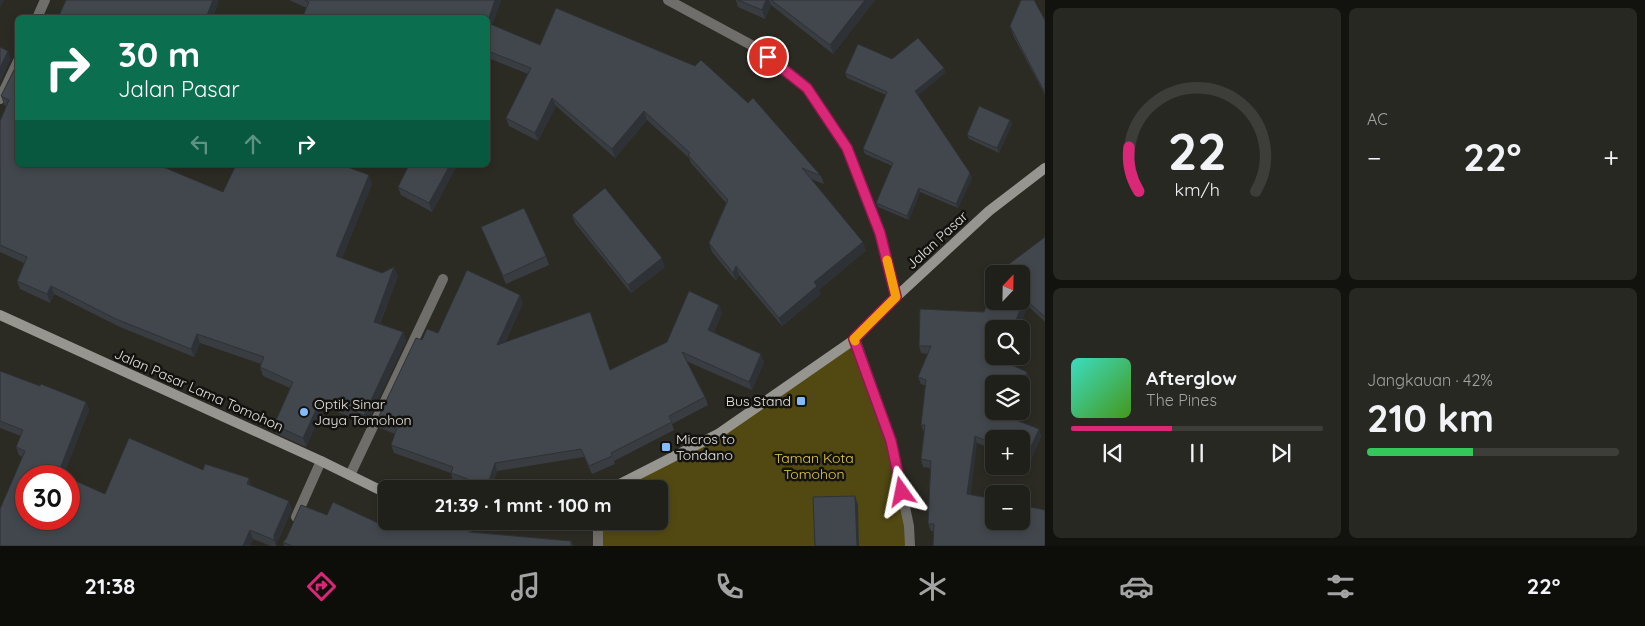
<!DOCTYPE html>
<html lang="id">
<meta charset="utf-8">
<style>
:root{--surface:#20201a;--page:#282823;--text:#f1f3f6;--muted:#a2a3a2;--line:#3d3e39;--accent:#db2777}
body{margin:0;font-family:Quicksand,sans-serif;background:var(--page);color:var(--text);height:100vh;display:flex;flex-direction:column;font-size:19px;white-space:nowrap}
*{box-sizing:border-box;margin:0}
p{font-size:16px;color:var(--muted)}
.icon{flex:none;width:28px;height:28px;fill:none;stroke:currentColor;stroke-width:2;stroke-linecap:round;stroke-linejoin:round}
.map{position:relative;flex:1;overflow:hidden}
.panel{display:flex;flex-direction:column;gap:8px;padding:8px;background:#12120e;width:600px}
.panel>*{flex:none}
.hud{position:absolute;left:15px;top:15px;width:475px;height:152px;border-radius:8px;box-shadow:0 2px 8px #0003,0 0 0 1px var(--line);background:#0b6e4f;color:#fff;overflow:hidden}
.needle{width:32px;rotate:22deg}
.controls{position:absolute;left:985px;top:265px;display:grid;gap:10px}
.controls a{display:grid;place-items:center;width:45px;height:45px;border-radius:8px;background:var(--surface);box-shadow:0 2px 8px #0003,0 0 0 1px var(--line);font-size:25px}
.speed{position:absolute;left:15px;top:465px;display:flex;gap:10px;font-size:25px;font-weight:700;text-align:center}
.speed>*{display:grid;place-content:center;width:65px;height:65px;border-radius:50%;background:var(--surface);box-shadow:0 2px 8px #0003,0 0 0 1px var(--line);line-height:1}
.speed .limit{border:8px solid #d22;background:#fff;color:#111}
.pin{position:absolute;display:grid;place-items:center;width:42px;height:42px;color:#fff;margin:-21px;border:2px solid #fff;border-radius:50%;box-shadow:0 1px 5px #0007}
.me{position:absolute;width:55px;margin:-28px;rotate:348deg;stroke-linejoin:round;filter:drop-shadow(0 0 4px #0008)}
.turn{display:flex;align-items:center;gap:18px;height:105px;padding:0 20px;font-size:22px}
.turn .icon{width:65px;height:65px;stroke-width:2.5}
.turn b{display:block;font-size:35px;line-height:42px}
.lanes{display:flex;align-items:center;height:48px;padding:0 20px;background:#0003;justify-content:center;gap:25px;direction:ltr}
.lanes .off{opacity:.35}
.big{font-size:38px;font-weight:700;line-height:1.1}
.panel .card{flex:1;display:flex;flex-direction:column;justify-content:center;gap:8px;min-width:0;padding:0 18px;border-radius:8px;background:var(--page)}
.panel .dial{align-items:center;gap:0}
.dial svg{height:130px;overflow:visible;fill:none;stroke:var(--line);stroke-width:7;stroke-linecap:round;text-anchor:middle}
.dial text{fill:var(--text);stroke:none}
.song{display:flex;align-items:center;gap:15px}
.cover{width:60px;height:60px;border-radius:8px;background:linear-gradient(135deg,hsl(170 70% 55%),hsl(100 70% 35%))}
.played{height:5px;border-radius:2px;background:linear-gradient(90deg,var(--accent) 40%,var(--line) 40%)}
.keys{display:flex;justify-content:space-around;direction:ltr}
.heat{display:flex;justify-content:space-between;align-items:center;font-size:28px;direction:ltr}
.charge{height:8px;border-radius:4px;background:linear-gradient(90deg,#34c759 42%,var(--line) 0)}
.panel .tiles{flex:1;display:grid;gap:8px;grid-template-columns:repeat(2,1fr)}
.trip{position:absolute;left:378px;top:480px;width:290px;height:50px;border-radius:8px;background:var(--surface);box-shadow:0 2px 8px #0003,0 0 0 1px var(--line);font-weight:700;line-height:50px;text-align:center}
.tab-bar{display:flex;height:80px;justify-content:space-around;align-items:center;background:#0d0d0a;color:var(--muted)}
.tab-bar .icon{width:35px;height:35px}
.tab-bar .current{color:var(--accent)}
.tab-bar b{font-size:22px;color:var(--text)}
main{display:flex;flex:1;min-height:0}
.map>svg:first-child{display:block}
.green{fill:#524912}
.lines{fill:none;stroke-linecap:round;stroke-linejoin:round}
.street{stroke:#6f6e6a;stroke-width:10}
.secondary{stroke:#96958f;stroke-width:10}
.wall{fill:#393d42}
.shaded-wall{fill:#2e3236}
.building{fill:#42474d;stroke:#2e3236}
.route-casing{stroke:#8e194d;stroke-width:12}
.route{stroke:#db2777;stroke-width:9}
.slow{stroke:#f59e0b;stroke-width:9}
.poi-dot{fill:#85bbfb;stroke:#13120f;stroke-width:2}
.labels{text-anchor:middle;stroke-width:5;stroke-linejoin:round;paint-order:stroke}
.street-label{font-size:14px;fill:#e6e5e1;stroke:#13120f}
.poi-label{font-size:14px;fill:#e6e5e1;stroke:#13120f;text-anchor:start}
.park-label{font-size:14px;fill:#e5cd42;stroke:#13120f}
</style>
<main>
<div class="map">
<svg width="1045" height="546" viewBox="0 0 1045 546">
<rect width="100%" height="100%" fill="#2b2a23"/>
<polygon class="green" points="855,339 891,441 910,546 598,546 598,521 659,521 659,489 610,489 718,434"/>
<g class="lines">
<g class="street">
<polyline points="668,0 755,47 807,88 847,148 880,233 896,297"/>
<polyline points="37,18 45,0"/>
<polyline points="0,99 18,61"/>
<polyline points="855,339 891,441 909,526 910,546"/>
<polyline points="350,475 443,279"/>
<polyline points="296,517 321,461"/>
<polyline points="598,546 598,521"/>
</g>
<g class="secondary">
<polyline points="0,315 321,461 386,493"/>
<polyline points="610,489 718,434 855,339 896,297 989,211 1045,168"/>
</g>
</g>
<g class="wall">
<polygon points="289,0 501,0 492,25 821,176 824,184 811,179 866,250 819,290 820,295 782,326 739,275 736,281 712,252 709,243 726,203 691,163 689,158 647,120 615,158 556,106 538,141 509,126 506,118 528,74 488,58 488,18 307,8"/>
<polygon points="736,0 875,0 833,54 771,5 765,19 738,7"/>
<polygon points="1045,20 1045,95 1013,35 1010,26"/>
<polygon points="892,59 944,68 945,73 918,95 970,173 972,178 958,208 920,192 909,220 878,207 876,203 892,166 865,154 863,149 886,95 847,78 845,73"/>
<polygon points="18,62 18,165 165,165 166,168 223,192 372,184 342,258 382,273 398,276 380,324 403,332 406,341 367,423 324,407 306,447 277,434 274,425 290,388 263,376 260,367 261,364 200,343 194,357 120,327 54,294 50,303 20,289 17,281 24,263 0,252 0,121 6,106 4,105 1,96"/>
<polygon points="1010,120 1012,124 999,153 969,139 967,135"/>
<polygon points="409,165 457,165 432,212 401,195 398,187"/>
<polygon points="572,215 665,267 631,293 575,223"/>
<polygon points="481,227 546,256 549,265 506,284"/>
<polygon points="1045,236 1045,322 1028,306 1004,362 1027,372 1030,379 1021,400 1021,384 1017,411 1013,419 1039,429 1041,437 1028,466 1021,463 1021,439 994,439 994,450 977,443 934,531 931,531 928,524 930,468 923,467 921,459 924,432 921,425 926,386 921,384 918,377 928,354 921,353 919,346 984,312"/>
<polygon points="523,303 505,343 610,370 667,342 722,313 714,332 764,362 752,390 686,361 705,397 708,405 672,424 674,430 614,461 615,464 592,474 584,457 497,471 491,489 475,489 453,481 451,473 394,453 391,445 395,434 380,428 377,420 422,340 438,333"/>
<polygon points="0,371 40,386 86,402 89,410 63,476 105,494 203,470 249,478 251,486 292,509 277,543 277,546 271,546 253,539 250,546 0,546 22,457 19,455 16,447 21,436 0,428"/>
<polygon points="327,515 378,523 471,528 472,532 571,541 573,546 284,546 283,542"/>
</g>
<g class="shaded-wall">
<polygon points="0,0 4,0 0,8"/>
<polygon points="213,0 219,0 213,18 206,18"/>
<polygon points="495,0 501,0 490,31 488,25 488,21"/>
<polygon points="766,0 769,0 771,5 765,19 762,10"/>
<polygon points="865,0 875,0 833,54 830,45"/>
<polygon points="8,51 11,59 0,83 0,68"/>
<polygon points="944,68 945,73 917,96 915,91"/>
<polygon points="552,98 556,106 538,141 535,133"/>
<polygon points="644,111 647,120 615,158 612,149"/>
<polygon points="1010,120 1012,124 999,153 997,148"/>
<polygon points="450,165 457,165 432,212 429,203"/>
<polygon points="970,173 972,178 958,208 956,204"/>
<polygon points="369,175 372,184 339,265 336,256"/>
<polygon points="919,188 920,192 909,220 907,216"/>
<polygon points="863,242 866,250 819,290 820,295 782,326 779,318 814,282"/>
<polygon points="662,258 665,267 631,293 628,285"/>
<polygon points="736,266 739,275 736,281 733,273"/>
<polygon points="394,267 398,276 377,330 374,322"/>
<polygon points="51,286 54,294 50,303 47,294"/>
<polygon points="520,295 523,303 500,353 497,345"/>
<polygon points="1025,299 1028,306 1018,329 1012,329"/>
<polygon points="719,305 722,313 711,338 708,330"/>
<polygon points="403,332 406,341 367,423 364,415"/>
<polygon points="197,334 200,343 194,357 191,349"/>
<polygon points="761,354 764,362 752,390 749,382"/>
<polygon points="1001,356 1006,356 1002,367 999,359"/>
<polygon points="1027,372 1030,379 1021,400 1021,386"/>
<polygon points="321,399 324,407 306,447 303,438"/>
<polygon points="86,402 89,410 63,476 58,474"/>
<polygon points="1011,411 1017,411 1011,424 1008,417"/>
<polygon points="1039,429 1041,437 1028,466 1026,458"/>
<polygon points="975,436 977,443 970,501 967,494"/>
<polygon points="495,463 497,471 491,489 487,489 487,486"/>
<polygon points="249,478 252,486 247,484"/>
<polygon points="855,496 858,504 859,546 857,546"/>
<polygon points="289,501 292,509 277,543 277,546 276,546 274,540 274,535"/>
<polygon points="250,530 253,539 250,546 243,546"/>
</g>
<g class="building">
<polygon points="66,0 213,0 206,18 58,18"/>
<polygon points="305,0 495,0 488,21 488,18 302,18 309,2"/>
<polygon points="738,0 766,0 762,10"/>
<polygon points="771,0 865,0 830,45"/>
<polygon points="1021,0 1034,0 1045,20 1045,93 1010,26"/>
<polygon points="556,8 695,66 701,60 748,103 753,98 821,176 802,168 863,242 814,282 817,286 779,318 736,266 733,273 709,243 728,200 688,155 690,153 644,111 612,149 552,98 535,133 506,118 531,68 488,51 488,23 540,45"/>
<polygon points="918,38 944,68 915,91 970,173 956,204 919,188 907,216 876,203 893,163 863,149 887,92 845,73 858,44 892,59"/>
<polygon points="0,47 8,51 0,68"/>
<polygon points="18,62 18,165 164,165 163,167 223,192 236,165 342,165 369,175 336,256 382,273 394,267 374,322 403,332 364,415 321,399 303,438 274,425 293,382 260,367 264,357 197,334 191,349 116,319 51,286 47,294 17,281 27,257 0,245 0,121 9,100 1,96"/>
<polygon points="979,106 1010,120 997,148 967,135"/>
<polygon points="409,165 450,165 429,203 398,187"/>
<polygon points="605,188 662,258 628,285 572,215"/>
<polygon points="524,208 546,256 503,276 481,227"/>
<polygon points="1045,237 1045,317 1025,299 1012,329 994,329 994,356 1001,356 999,359 1027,372 1021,386 1021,384 994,384 994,411 1011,411 1008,417 1039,429 1026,458 1021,457 1021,439 994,439 994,444 975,436 967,494 994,499 994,521 1021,521 1021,505 1045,510 1045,546 933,546 934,524 928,524 931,461 921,459 925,425 921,425 926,380 918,377 931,346 919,346 920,309 984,312 994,288 994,301 1021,301 1021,274 1000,274 1001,270"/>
<polygon points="467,270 520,295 497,345 590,312 610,370 667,342 689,291 719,305 708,330 761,354 749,382 682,352 705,397 669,416 672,422 611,453 612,456 589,466 581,449 495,463 487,486 451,473 453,467 391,445 397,428 377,420 416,338 422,340 427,329 438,333"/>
<polygon points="0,371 40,386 41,384 86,402 58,474 64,476 26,476 26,519 69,519 69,478 105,494 129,438 203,470 205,464 249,478 247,484 289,501 274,535 274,540 250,530 243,546 0,546 0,509 25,451 16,447 23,430 0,421"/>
<polygon points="855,496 857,546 815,546 813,497"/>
<polygon points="333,502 378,523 471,528 469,532 571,541 571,546 292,546 283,542 286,539 301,505 327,515"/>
</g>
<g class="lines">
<defs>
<polyline id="route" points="768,57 807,88 847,148 880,233 896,297 854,339 891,441 902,492"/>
</defs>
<use href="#route" class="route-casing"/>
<use href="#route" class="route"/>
<polyline class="slow" points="855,341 854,339 896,297 887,260"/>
</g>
<g class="poi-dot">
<rect x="796" y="396" width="10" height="10" rx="2.5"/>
<circle cx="304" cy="412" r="5"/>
<rect x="661" y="442" width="10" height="10" rx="2.5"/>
</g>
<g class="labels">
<g class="street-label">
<text transform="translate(937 240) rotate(-43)" y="5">Jalan Pasar</text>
<text transform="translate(199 390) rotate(24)" y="5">Jalan Pasar Lama Tomohon</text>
</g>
<g class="poi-label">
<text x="791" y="406" text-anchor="end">Bus Stand</text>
<text x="314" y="409">Optik Sinar<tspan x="314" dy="16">Jaya Tomohon</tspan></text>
<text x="676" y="444">Micros to<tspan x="676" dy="16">Tondano</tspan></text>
</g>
<g class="park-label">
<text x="814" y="463">Taman Kota<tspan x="814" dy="16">Tomohon</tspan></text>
</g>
</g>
</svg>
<div class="controls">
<a><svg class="needle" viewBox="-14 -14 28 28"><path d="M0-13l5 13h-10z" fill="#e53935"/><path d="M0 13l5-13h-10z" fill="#a2a3a2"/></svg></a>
<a><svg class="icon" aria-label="search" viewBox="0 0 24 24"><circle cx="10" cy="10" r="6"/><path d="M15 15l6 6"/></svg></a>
<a><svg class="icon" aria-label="layers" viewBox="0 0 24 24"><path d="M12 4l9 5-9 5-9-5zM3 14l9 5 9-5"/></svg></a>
<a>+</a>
<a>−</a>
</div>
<div class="speed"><div class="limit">30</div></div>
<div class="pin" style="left:768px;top:57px;background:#d93025"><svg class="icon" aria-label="arrive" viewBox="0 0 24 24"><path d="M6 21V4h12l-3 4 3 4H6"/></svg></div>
<svg class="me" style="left:902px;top:492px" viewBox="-20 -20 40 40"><path d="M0-17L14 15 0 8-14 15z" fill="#db2777" stroke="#fff" stroke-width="4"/></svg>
<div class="trip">21:39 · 1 mnt · 100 m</div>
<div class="hud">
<div class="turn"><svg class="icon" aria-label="right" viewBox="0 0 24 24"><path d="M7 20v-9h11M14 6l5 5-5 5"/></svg><div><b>30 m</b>Jalan Pasar</div></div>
<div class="lanes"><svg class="icon off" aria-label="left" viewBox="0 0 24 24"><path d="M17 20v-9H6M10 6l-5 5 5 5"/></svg><svg class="icon off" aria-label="ahead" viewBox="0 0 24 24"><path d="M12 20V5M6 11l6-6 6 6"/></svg><svg class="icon" aria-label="right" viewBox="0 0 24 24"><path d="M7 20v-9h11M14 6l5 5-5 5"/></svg></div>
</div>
</div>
<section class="panel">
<div class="tiles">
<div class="card dial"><svg viewBox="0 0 100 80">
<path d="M14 69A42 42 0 1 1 86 69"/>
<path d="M14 69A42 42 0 0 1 8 42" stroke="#db2777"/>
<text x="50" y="56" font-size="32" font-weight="700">22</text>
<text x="50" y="72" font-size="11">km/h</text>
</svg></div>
<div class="card"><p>AC</p>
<div class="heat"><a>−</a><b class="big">22°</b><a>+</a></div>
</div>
<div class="card">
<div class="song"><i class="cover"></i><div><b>Afterglow</b><p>The Pines</p></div></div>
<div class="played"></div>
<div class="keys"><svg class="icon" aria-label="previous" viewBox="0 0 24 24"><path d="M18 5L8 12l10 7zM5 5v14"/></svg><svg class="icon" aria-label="pause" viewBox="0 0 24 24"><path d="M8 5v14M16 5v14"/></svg><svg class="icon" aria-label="next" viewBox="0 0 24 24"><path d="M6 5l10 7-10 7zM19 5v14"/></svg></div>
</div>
<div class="card"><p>Jangkauan · 42%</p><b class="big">210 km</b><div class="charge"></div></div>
</div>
</section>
</main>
<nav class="tab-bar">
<b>21:38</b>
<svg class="icon current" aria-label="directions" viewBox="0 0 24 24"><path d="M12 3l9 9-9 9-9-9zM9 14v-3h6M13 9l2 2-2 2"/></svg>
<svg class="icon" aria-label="music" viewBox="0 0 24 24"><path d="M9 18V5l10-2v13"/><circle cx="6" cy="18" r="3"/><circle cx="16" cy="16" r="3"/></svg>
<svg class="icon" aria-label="phone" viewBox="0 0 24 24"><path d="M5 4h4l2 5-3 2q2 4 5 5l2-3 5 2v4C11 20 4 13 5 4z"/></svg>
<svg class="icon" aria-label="climate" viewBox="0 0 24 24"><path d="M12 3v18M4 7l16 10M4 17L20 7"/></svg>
<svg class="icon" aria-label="car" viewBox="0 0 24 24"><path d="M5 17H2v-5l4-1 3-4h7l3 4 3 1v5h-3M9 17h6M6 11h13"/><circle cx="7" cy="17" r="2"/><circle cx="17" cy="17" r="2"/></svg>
<svg class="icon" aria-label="filters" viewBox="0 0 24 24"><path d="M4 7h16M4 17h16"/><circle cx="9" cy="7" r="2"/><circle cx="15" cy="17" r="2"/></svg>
<b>22°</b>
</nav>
